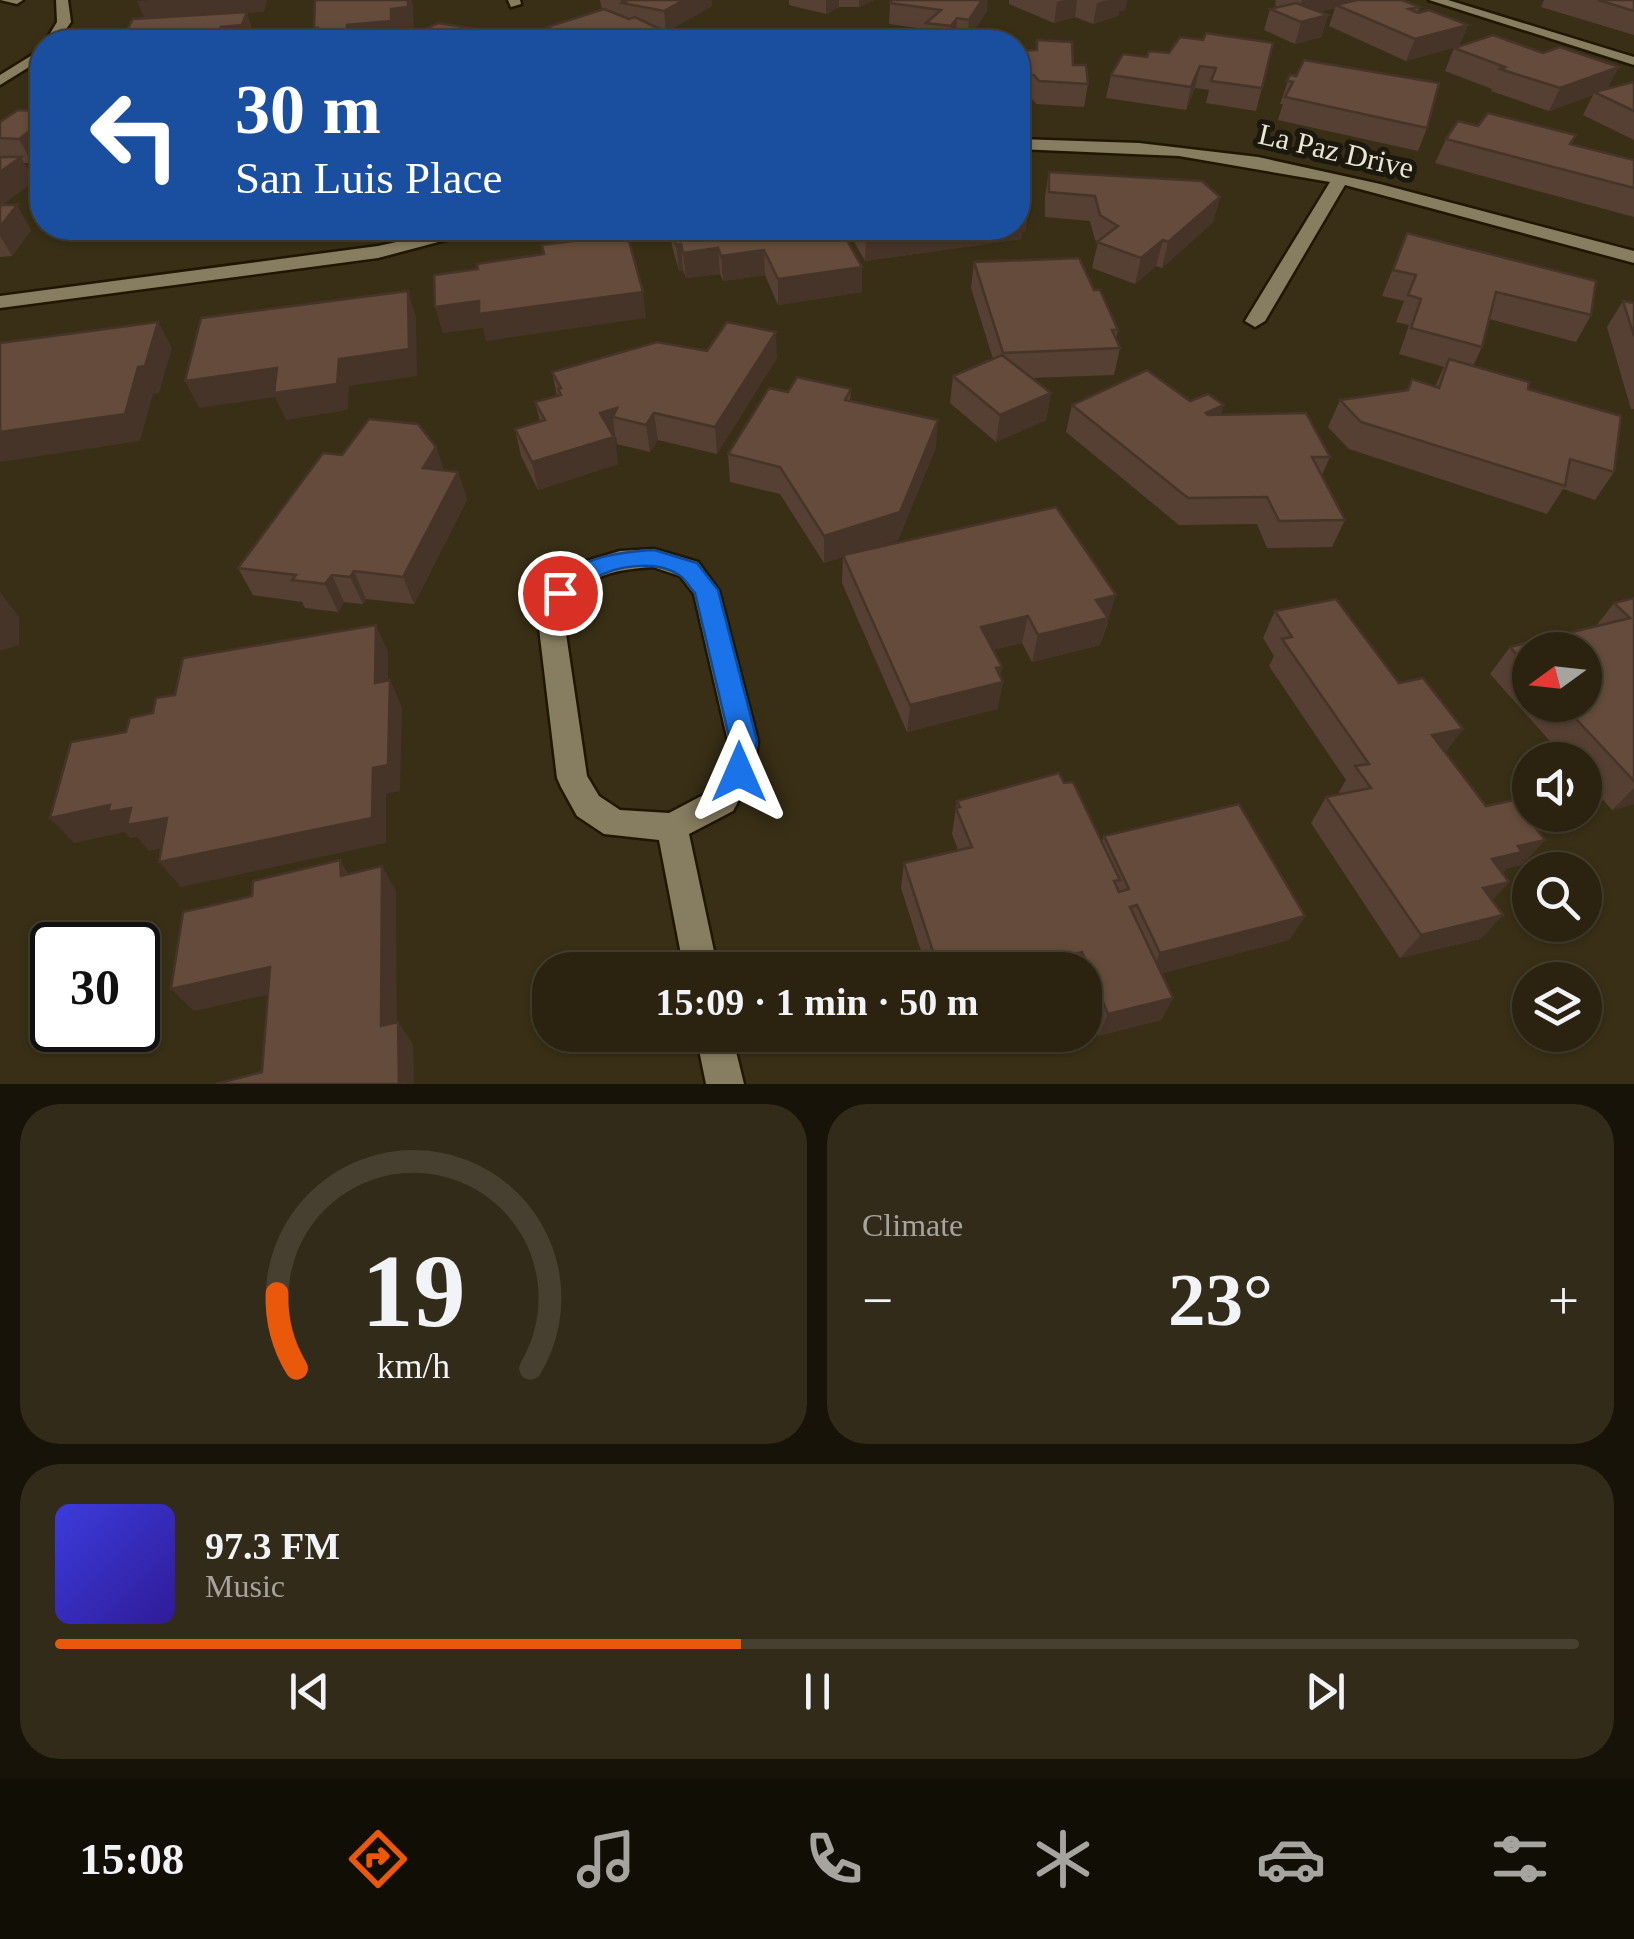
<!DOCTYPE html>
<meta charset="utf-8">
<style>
:root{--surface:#2b2310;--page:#332b19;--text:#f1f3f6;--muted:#a6a49f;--line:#474030;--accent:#ea580c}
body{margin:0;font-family:Georgia,serif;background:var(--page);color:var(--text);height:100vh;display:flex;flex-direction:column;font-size:38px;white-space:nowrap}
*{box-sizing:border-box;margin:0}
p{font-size:32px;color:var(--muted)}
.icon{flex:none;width:55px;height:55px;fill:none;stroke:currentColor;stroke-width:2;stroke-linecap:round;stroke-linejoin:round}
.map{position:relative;height:1084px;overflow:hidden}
.drawer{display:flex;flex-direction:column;gap:20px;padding:20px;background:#181309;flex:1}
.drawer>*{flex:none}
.hud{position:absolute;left:30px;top:30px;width:1000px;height:210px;border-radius:40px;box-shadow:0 2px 8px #0004,0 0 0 2px var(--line);background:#1a4fa0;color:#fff;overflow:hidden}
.needle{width:65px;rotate:255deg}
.tools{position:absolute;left:1512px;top:632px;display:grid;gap:20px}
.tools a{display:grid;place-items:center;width:90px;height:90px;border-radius:50%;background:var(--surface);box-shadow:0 2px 8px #0004,0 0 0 2px var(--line);font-size:50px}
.speed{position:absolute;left:30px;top:922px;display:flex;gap:20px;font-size:50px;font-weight:700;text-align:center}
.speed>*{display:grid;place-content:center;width:130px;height:130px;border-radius:50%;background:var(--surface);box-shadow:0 2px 8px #0004,0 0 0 2px var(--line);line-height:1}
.speed .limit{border:5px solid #111;border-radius:15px;background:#fff;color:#111}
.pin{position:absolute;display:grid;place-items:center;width:85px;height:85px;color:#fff;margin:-42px;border:5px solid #fff;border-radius:50%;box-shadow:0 2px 10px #0007}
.me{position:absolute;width:110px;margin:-55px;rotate:0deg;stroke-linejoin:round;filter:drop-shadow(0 0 8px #0008)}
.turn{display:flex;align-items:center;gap:35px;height:210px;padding:0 40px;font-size:45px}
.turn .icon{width:130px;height:130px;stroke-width:2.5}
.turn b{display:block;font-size:70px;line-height:85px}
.big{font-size:75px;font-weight:700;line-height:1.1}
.drawer .tile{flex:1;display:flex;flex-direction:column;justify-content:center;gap:15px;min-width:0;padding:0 35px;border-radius:40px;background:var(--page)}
.drawer .dial{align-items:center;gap:0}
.dial svg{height:260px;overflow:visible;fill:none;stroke:var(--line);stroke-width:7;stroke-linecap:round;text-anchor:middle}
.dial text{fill:var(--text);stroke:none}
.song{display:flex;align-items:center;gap:30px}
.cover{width:120px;height:120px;border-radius:15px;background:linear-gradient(135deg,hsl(240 70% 55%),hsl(250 70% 35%))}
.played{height:10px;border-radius:5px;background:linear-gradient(90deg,var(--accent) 45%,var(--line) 45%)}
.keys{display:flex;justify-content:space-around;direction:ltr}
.heat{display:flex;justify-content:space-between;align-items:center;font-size:55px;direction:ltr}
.drawer .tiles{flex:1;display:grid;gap:20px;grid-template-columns:1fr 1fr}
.tile:last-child{grid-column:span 2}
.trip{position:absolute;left:532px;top:952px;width:570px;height:100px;border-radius:40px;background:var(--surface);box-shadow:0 2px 8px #0004,0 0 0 2px var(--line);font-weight:700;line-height:100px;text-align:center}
.tab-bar{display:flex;height:160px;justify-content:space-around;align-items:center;background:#110e06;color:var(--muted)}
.tab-bar .icon{width:70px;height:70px}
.tab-bar .current{color:var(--accent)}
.tab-bar b{font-size:45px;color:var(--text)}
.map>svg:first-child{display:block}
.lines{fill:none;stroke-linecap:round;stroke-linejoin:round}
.minor-casing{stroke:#201700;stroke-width:5}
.minor{fill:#877d61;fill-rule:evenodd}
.wall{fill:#564033;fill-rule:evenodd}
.shaded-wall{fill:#463429}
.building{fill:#644b3b;stroke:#463429;stroke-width:2.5}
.route{fill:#1a73e8;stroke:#114b97;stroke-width:2.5}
.labels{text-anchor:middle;stroke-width:10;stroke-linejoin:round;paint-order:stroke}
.far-street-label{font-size:30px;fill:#ebe5d6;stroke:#1c180d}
</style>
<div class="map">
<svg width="1634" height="1084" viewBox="0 0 1634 1084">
<rect width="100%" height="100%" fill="#392f16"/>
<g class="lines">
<defs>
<g id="minor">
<polygon points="0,0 23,0 17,4"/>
<polygon points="56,0 68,0 71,22 57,42 45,42 57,22"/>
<polygon points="508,0 520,0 521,4 511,7"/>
<polygon points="1429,0 1448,0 1634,57 1634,65"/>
<polygon points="42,49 42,59 0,85 0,75"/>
<polygon points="1018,139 1139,143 1258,157 1380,184 1634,251 1634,263 1345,185 1265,321 1255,327 1245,321 1330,182 1179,156 1018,149"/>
<polygon points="461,228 491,228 378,258 0,308 0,296 378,246"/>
<path d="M 654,549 L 698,562 L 719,591 L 758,741 L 754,772 L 733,811 L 689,834 L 718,970 L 684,970 L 659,840 L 604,834 L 577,816 L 561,787 L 557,778 L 538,620 L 551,586 L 580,563 L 620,551 ZM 653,567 L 680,576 L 694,594 L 728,741 L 724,770 L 711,791 L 669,813 L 620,810 L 599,796 L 587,776 L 564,620 C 579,575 611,570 653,567 Z"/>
<polygon points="696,1035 732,1035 744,1084 706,1084"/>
</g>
</defs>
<use href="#minor" class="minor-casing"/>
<use href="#minor" class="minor"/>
</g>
<g class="wall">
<polygon points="600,0 712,0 712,6 666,32 664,32 665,42 549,42 547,27 602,10"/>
<polygon points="789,0 874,0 859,7 839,7 826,14 789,5"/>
<polygon points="1009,0 1127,0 1125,10 1119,11 1118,16 1093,24 1075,17 1054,23 1009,4"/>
<polygon points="1275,0 1402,0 1420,7 1417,13 1468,25 1459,46 1406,61 1329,26 1335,8 1318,12 1328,15 1321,37 1295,44 1264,30 1270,9 1278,7 1275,5 1276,1"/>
<polygon points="1544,0 1634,0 1634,35 1541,7"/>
<polygon points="890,3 987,11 967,41 955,40 953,42 924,42 925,29 889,24"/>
<polygon points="494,32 495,38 504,40 505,42 415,42 413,35"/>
<polygon points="1180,37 1262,88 1256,111 1206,103 1209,90 1195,88 1186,110 1106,98 1111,75 1147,57 1169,53"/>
<polygon points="1037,40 1073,65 1088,84 1084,107 1036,104 1030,97 1018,98 1018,51 1036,50"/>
<polygon points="1454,48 1608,89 1634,82 1634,140 1583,115 1593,95 1549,111 1491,91 1492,89 1445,71"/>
<polygon points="1290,75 1427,128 1418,151 1278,120 1283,104 1280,104"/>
<polygon points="42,108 42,155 32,163 24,163 34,181 2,205 31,230 12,256 0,257 0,122 38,111"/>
<polygon points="1478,126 1576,135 1571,144 1634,160 1634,217 1435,163 1446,139"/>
<polygon points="1049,172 1220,197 1213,222 1162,268 1156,266 1135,284 1092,268 1098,242 1095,240 1090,221 1045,217 1045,196"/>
<polygon points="1029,207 1025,232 1022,232 1021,239 865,261 846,228 1018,228"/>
<polygon points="670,228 840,228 862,292 778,305 765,275 723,281 720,274 686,278 683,270 679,271 672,246"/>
<polygon points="1407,233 1591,315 1576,342 1489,319 1482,347 1473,366 1528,389 1614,472 1595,500 1563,489 1547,514 1349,449 1328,427 1340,400 1435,386 1444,367 1399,354 1409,325 1396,322 1404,301 1382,296"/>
<polygon points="974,262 1094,290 1118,330 1116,339 1120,348 1114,375 1031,378 1051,393 1046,420 996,442 950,403 953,376 993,359 971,288"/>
<polygon points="1623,301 1634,303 1634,409 1631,409 1607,327"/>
<polygon points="707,351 777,358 717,454 658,440 650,452 617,444 616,437 614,438 618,464 538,490 521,456 515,429 540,421 535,402 557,396 552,372"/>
<polygon points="851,389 850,401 936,447 898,540 861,551 1108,622 1100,645 1032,662 1022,643 993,650 1003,682 997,709 907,732 842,583 843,557 824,563 780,494 730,482 728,454 788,392"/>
<polygon points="1190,401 1224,405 1220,415 1330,457 1322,475 1345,520 1332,547 1267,548 1257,524 1179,525 1066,432 1072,405"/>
<polygon points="436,447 444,471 458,472 467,500 414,604 366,599 363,604 344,602 338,612 305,608 302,602 253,595 238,568 342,455"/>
<path d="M 1634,598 L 1634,804 L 1612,810 L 1585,780 L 1585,760 L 1567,760 L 1490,674 L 1510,647 L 1595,627 L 1614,603 ZM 1530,650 L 1585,705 L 1530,705 Z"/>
<polygon points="1275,611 1446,753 1486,806 1545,840 1522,865 1507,868 1502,873 1509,882 1492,900 1503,915 1480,939 1400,958 1311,823 1326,797 1340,794 1339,792 1346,780 1269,666 1274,656 1263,638"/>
<polygon points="1064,783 1102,842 1104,836 1305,916 1289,940 1162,973 1173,998 1161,1020 1098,1036 1085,1005 1085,970 927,970 901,888 904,863 958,850 952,834 957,801"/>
</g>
<g class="shaded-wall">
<polygon points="150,0 267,0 264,12 247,13 254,34 251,42 196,42 199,36 221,27 146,22 137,1"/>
<polygon points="408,0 412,0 413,6 414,28 397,30 397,42 319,42 314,28 347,25 391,9"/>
<polygon points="684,0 712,0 712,6 666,32 664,11"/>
<polygon points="826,0 839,0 839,7 826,14"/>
<polygon points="859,0 874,0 859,7"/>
<polygon points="982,0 988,0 987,11 967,41 969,20"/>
<polygon points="1064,0 1077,0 1075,17 1054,23 1057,2"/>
<polygon points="1107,0 1127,0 1125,10 1119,11 1118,16 1093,24 1097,3"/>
<polygon points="1302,0 1358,0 1336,5 1335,8 1297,16"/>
<polygon points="1328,15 1321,37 1295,44 1301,22"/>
<polygon points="957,18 955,40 953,42 950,42 951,26"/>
<polygon points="1468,25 1459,46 1406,61 1415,39"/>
<polygon points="664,31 665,42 622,42"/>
<polygon points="1200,66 1195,88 1186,110 1191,87"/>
<polygon points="1619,67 1607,90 1594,92 1593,95 1549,111 1560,88"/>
<polygon points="31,130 42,152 42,155 32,163 19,139"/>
<polygon points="21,157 34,181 0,207 0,172"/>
<polygon points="1220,197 1213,222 1162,268 1168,242"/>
<polygon points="17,205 31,230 12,256 0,236 0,227"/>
<polygon points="1029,207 1025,232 1022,232 1021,239 865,261 866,236 925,228 1018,228 1018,215 1020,208"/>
<polygon points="57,228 144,228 62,237"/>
<polygon points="1163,240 1156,266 1135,284 1141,258"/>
<polygon points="681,244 683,270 679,271 676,245"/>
<polygon points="718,248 720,274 686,278 683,253"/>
<polygon points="764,250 765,275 723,281 721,256"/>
<polygon points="862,267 862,292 778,305 778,279"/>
<polygon points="408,291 416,317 417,376 349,386 348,410 286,420 275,397 199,408 185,381 339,359"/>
<polygon points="643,292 646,318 486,341 483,328 443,333 435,307 479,301"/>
<polygon points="158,322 172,348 159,393 153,394 140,441 0,462 0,432"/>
<polygon points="776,332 777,358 717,454 715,427"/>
<polygon points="1051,393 1046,420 996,442 1000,415"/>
<polygon points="1224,405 1215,432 1206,413"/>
<polygon points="617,408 613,417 618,464 538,490 532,462 600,413"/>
<polygon points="654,413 658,440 650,452 646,425"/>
<polygon points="938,420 936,447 898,540 824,563 824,536"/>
<polygon points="436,447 445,474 423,468"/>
<polygon points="458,472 467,500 414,604 403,577"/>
<polygon points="354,571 366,599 363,604 350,577"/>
<polygon points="332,575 344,602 338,612 325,584"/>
<polygon points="0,592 19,617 19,645 0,651"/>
<polygon points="1116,595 1100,645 1032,662 1038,635 1096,600"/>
<polygon points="1028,616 1022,643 976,654 981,627"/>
<polygon points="376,625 388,652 388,710 375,683"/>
<polygon points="1002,667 999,683 1003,682 997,709 907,732 910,705"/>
<polygon points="390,680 402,707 400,791 386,794 386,843 181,887 159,862"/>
<polygon points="1463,729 1444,755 1432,735"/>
<polygon points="1634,788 1634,804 1612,810"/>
<polygon points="110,805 131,808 167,818 188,843 149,851 137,837 130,838 125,832 74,843 50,818"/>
<polygon points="1545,840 1522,865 1507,868 1499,877 1492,859 1518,846"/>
<polygon points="340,860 355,885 341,876"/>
<polygon points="382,866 396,891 397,1048 381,1026"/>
<polygon points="1509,882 1486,907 1483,888"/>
<polygon points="1503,915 1480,939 1400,958 1421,935"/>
<polygon points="1305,916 1289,940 1149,977 1160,953"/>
<polygon points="1082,952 1075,970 1026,970 1027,966"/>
<polygon points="270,967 289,990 194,1011 171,989"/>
<polygon points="1173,998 1161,1020 1098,1036 1108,1014"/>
<polygon points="398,1022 413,1044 414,1084 399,1084"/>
</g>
<g class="building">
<polygon points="315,0 408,0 408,7 391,9 391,21 347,25 347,31 317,34 318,28 314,28"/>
<polygon points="621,0 684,0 664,11 622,3 626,1"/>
<polygon points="892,0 982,0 969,20 957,18 951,26 926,23 941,10 890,3"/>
<polygon points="1357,0 1402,0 1420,7 1409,9 1418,13 1429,10 1468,25 1415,39 1336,5"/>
<polygon points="1598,0 1634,0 1634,11"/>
<polygon points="1296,3 1328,15 1301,22 1270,9"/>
<polygon points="604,9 629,19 635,17 664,31 622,42 566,42 556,38 564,35 547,27"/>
<polygon points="247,12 242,25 221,27 218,35 199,36 196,42 120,42 133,19"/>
<polygon points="438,23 494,32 486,37 504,40 500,42 433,42 438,39 413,35"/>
<polygon points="1206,33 1273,43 1262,88 1211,81 1216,68 1200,66 1191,87 1111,75 1123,54 1147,57 1149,51 1169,53 1180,37 1203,40"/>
<polygon points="1493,35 1543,53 1560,47 1619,67 1560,88 1500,69 1505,67 1454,48"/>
<polygon points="1037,40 1072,42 1073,65 1086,65 1088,84 1039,81 1034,75 1018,76 1018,51 1037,50"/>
<polygon points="1304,60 1439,83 1427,128 1285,97 1293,82 1287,81 1290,75 1296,76"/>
<polygon points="1634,82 1634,111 1594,92"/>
<polygon points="42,108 42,131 31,130 19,139 0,138 0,122 18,110 38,111"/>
<polygon points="1488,113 1576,135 1570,144 1634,160 1634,188 1446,139 1458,121 1478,126"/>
<polygon points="0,157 21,157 0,172"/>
<polygon points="1049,172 1202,181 1220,197 1168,242 1163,240 1141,258 1097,242 1118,226 1100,215 1095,196 1049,192"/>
<polygon points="1018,193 1029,207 1020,208 1025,214 1018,215"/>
<polygon points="0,205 17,205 0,227"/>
<polygon points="671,228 840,228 862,267 778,279 764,250 721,256 718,248 683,253 681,244 676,245"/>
<polygon points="861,228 925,228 866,236"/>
<polygon points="1407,233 1596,281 1591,315 1496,292 1482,347 1411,328 1421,299 1408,295 1416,275 1393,270"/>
<polygon points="627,234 643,292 479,314 479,301 435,307 434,275 478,269 477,264 544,254 542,245"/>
<polygon points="1079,258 1094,290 1100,290 1118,330 1112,330 1120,348 1003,353 974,262"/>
<polygon points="408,291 409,349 339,359 337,384 274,393 277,368 185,381 201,318"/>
<polygon points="1623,301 1634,303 1634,336"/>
<polygon points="158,322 145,366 138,367 125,414 0,432 0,343"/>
<polygon points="727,322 776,332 715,427 654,413 646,425 613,417 617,408 600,413 614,437 532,462 515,429 545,420 535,402 561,395 558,389 561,388 552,372 657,342 707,351"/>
<polygon points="1002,355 1051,393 1000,415 953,376"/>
<polygon points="1449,359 1529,382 1528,389 1621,416 1614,472 1570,459 1565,486 1361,422 1340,400 1408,390 1412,379 1439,388"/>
<polygon points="1147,370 1190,401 1208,394 1224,405 1206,413 1208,415 1306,413 1330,457 1312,457 1345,520 1279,521 1267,497 1188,498 1072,405"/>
<polygon points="797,377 851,389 845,400 938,420 900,512 824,536 780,467 728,454 769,388 788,392"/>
<polygon points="369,419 418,424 436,447 423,468 458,472 403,577 354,571 350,577 332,575 325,584 292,580 296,575 238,568 323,453 342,455"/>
<polygon points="1056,507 1116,595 1096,600 1108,618 1038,635 1028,616 981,627 1002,667 996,668 1003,682 910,705 843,555"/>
<polygon points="1634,598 1634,781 1563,705 1585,705 1585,650 1530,650 1530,669 1510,647 1630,618 1614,603"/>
<polygon points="1336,599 1399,683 1423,678 1463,729 1432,735 1486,806 1514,800 1545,840 1518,846 1522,852 1492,859 1509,882 1483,888 1503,915 1421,935 1326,797 1371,788 1355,766 1369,764 1282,639 1292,637 1275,611"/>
<polygon points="376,625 375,683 390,680 388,765 373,768 372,818 159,862 167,818 127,825 131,808 108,812 110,805 50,818 71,742 126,732 130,718 153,713 156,698 175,695 183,658"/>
<polygon points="1059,773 1064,783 1073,782 1120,880 1114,881 1119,892 1129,889 1104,836 1239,804 1305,916 1160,953 1137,905 1130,907 1173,998 1108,1014 1082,952 1027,966 1029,970 939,970 904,863 972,847 956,808 960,807 957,801"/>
<polygon points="340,860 341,876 382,866 381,1026 398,1022 399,1084 216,1084 262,1072 270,967 171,989 183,912 252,896 253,881"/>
</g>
<path class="route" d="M 654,550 L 697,563 L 718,590 L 757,741 L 749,781 L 739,784 L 729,781 L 725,772 L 730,741 L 695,593 C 690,588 685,578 679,575 C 657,560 615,565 594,579 C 582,587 574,597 560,602 L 548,593 C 571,558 617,552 654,550 Z"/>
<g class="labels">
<g class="far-street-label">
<text transform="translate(1336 151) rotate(13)" y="10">La Paz Drive</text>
</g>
</g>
</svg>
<div class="tools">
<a><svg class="needle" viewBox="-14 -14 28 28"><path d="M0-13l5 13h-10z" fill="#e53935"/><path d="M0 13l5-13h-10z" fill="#a6a49f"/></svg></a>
<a><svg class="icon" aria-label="sound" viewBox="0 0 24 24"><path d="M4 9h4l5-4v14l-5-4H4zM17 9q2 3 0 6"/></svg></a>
<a><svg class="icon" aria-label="search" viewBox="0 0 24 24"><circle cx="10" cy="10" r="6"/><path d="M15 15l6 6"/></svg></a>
<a><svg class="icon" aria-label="layers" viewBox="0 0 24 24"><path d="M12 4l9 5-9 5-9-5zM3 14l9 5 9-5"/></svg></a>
</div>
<div class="speed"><div class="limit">30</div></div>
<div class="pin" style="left:560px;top:593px;background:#d93025"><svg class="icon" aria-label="arrive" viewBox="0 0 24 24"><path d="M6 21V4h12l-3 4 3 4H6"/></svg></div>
<svg class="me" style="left:739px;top:772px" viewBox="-20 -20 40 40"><path d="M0-17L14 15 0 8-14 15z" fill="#1a73e8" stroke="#fff" stroke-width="4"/></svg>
<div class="trip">15:09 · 1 min · 50 m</div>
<div class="hud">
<div class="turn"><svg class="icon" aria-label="left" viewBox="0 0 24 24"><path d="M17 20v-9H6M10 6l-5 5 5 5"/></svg><div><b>30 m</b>San Luis Place</div></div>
</div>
</div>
<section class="drawer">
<div class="tiles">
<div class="tile dial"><svg viewBox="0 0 100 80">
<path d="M14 69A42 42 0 1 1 86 69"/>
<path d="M14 69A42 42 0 0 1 8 46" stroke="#ea580c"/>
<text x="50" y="56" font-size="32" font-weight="700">19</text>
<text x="50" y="72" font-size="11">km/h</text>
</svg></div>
<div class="tile"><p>Climate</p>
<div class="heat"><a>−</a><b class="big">23°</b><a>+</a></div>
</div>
<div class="tile">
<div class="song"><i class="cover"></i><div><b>97.3 FM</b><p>Music</p></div></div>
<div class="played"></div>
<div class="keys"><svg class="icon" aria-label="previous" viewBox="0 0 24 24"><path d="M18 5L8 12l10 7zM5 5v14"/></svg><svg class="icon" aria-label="pause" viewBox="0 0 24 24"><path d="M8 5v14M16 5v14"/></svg><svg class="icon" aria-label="next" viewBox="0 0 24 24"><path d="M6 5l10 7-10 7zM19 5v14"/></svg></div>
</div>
</div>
</section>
<nav class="tab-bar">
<b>15:08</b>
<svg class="icon current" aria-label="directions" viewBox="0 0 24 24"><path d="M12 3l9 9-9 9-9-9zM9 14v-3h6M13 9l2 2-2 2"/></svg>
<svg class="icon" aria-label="music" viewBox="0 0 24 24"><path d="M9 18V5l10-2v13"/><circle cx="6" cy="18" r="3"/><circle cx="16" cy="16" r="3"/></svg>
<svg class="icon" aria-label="phone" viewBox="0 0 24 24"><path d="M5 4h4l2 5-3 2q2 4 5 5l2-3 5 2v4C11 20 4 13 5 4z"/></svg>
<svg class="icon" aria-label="climate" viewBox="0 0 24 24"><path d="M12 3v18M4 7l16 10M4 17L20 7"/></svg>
<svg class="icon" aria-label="car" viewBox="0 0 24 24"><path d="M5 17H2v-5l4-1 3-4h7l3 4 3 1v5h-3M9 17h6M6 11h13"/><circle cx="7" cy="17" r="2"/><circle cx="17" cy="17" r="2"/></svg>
<svg class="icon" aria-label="filters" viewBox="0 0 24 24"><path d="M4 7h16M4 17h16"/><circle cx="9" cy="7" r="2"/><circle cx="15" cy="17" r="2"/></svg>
</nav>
